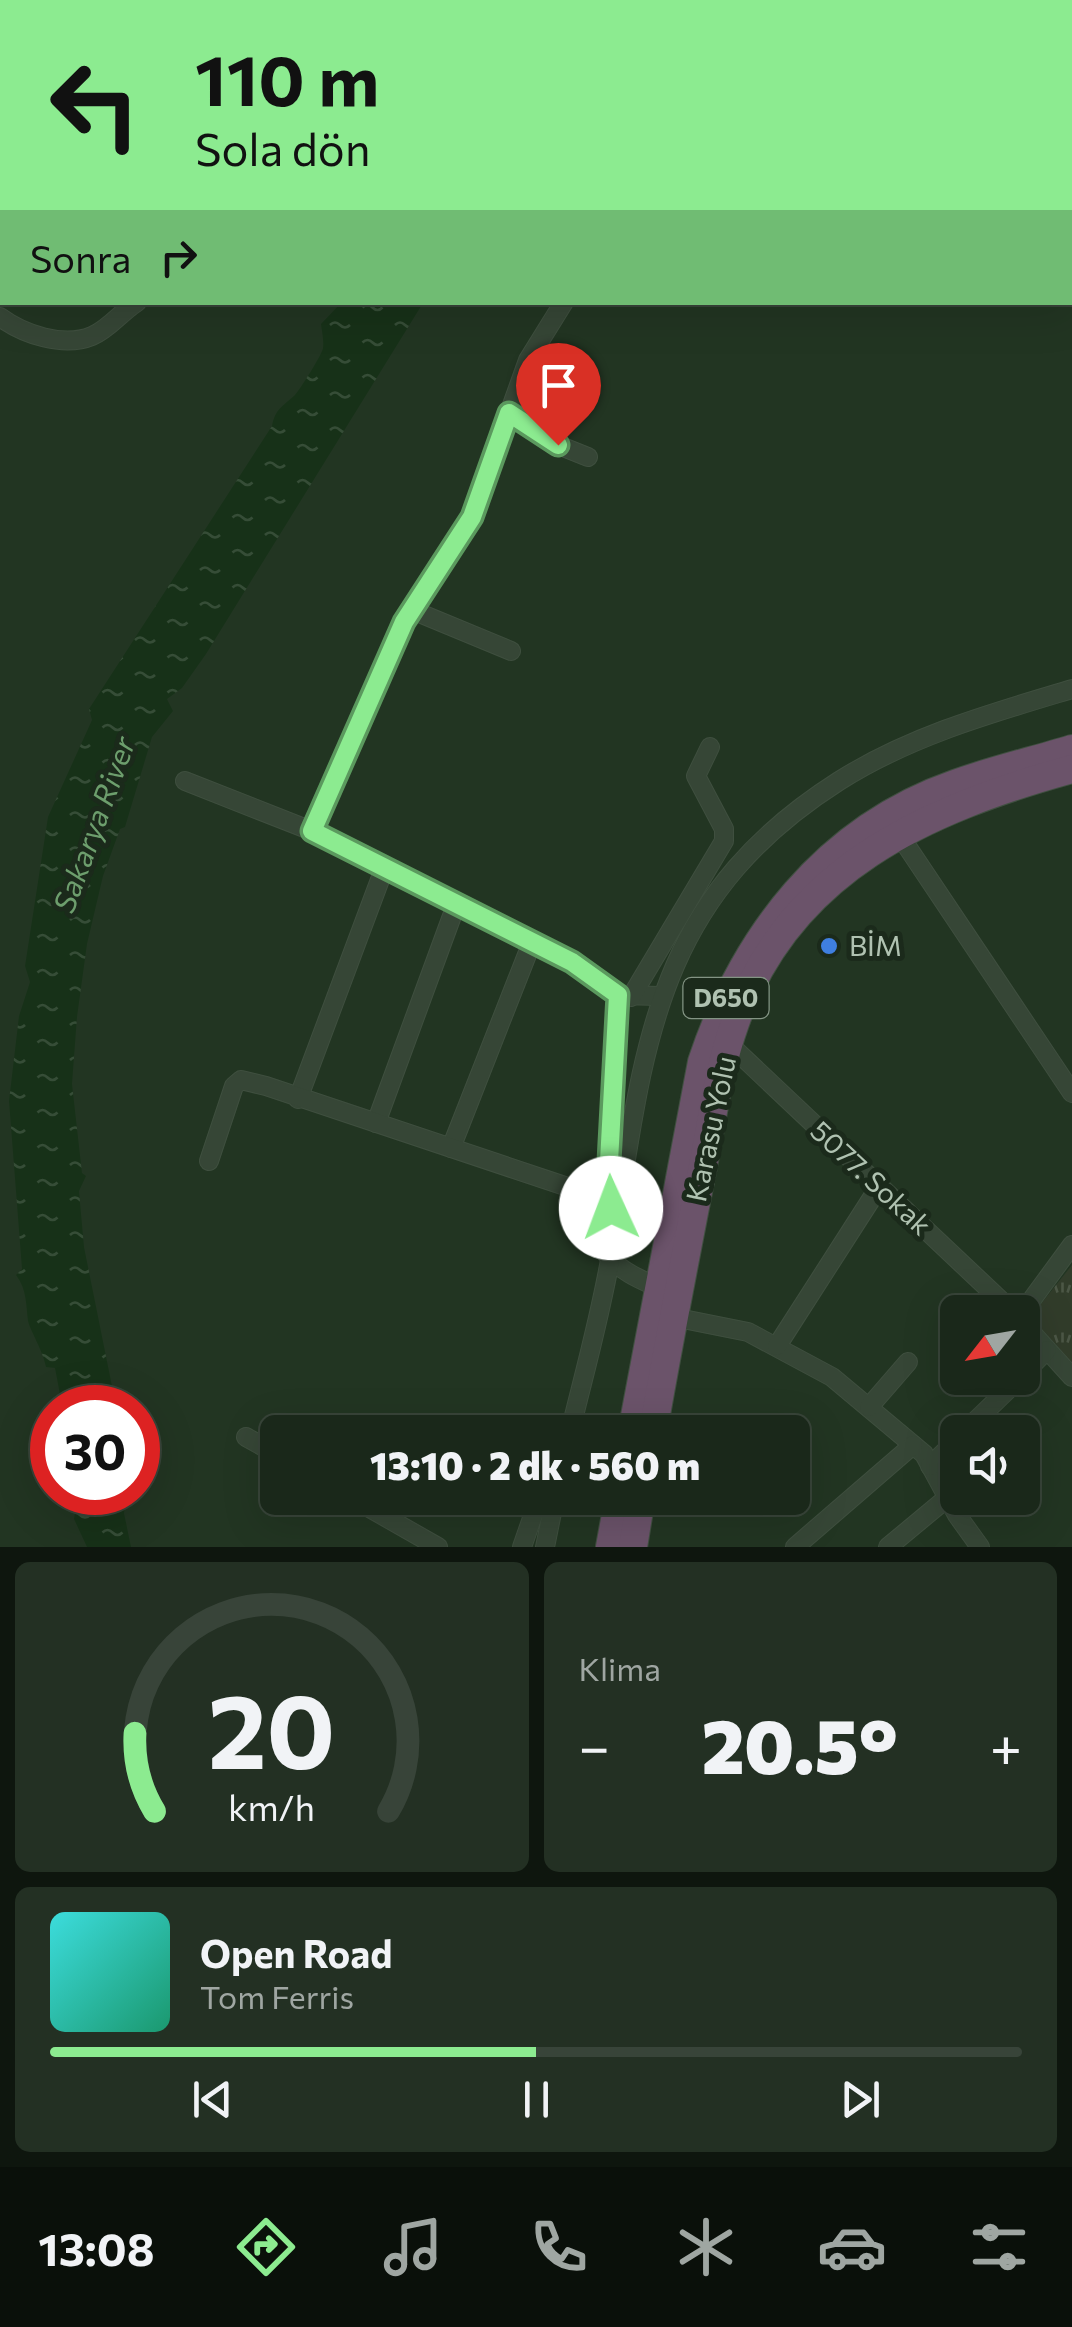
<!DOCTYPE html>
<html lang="tr">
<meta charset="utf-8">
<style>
:root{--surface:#1a281a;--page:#233023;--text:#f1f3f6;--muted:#9fa6a2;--line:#384439;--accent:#8ceb90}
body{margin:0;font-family:Commissioner,sans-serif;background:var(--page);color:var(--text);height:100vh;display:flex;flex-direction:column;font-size:38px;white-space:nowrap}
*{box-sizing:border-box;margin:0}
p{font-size:32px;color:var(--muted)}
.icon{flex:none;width:55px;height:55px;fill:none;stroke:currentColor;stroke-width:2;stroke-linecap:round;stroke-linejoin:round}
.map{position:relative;height:1547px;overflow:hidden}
.panel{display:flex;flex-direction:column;gap:15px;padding:15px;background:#0e160e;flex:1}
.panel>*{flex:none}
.banner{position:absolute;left:0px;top:0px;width:1072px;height:305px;box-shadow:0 10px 40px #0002,0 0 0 2px var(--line);background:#8ceb90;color:#111;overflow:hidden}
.needle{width:65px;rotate:239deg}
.controls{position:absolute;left:940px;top:1295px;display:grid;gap:20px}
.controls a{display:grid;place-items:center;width:100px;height:100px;border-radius:15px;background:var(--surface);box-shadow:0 10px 40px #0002,0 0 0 2px var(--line);font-size:50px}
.speed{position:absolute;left:30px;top:1385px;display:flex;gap:20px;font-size:50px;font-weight:700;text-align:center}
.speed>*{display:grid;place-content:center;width:130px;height:130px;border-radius:50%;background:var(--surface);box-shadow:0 10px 40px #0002,0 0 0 2px var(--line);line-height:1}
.speed .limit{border:15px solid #d22;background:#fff;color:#111}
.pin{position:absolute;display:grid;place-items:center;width:85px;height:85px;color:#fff;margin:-102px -42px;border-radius:50% 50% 50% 0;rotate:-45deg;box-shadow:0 0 10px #0007}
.pin .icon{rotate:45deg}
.me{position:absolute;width:110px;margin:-55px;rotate:358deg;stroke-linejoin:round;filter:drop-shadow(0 0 8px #0008)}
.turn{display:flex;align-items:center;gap:35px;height:210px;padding:0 30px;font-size:45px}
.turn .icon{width:130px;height:130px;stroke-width:2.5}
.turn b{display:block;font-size:70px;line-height:85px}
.then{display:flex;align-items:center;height:95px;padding:0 30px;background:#0003;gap:20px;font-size:38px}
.big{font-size:75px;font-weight:800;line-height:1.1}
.panel .widget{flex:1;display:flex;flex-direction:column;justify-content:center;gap:15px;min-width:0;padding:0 35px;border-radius:15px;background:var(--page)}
.panel .dial{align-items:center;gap:0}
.dial svg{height:260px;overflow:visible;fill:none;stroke:var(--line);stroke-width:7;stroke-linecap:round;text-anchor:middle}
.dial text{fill:var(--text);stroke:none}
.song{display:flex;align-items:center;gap:30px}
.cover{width:120px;height:120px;border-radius:15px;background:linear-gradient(135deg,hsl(180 70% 55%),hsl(160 70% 35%))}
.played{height:10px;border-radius:5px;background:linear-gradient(90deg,var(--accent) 50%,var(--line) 50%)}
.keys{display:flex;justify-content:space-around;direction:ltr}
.heat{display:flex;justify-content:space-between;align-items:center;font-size:55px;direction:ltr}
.panel .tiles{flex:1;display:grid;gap:15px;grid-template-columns:1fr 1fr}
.widget:last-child{grid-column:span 2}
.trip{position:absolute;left:260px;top:1415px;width:550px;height:100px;border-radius:15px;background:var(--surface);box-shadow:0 10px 40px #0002,0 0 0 2px var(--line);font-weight:800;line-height:100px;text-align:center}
.tabs{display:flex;height:160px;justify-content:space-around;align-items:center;background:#0a100a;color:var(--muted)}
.tabs .icon{width:70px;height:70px}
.tabs .selected{color:var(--accent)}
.tabs b{font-size:45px;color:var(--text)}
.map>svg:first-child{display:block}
.grass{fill:url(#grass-tufts)}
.water{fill:url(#water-ripples)}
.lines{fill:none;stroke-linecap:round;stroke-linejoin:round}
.minor-casing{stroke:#3f4f3f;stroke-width:20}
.highway-casing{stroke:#405041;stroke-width:30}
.minor{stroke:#364636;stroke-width:18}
.highway{stroke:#6b536a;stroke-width:28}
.route-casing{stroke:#5b995e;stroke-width:25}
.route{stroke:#8ceb90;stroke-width:18}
.shop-dot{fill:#3f7fe0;stroke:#1b2a1b;stroke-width:4}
.labels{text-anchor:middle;stroke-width:10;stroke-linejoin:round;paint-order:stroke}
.shield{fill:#1b2a1b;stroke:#839484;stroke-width:2.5}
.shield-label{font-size:25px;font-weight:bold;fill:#b0c2b1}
.poi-label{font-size:28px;fill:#b0c2b1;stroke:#1b2a1b;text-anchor:start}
.street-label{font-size:28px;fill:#b0c2b1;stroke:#1b2a1b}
.water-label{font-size:30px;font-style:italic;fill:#6d9e6d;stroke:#1b2a1b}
</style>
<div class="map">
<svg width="1072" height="1547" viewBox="0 0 1072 1547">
<defs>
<pattern id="grass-tufts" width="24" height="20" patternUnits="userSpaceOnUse" patternTransform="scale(2.5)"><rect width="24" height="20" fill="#313c2a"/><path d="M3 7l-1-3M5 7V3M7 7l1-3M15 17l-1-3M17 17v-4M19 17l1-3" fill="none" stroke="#4c5746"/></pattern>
<pattern id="water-ripples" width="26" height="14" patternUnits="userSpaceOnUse" patternTransform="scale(2.5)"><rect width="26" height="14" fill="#173118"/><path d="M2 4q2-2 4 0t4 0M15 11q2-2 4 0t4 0" fill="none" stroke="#364d37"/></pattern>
</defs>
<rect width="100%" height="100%" fill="#223522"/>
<polygon class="grass" points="1072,1265 1072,1367 1035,1327 1033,1314"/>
<g class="water">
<path d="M 341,303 L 423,303 L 206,654 L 182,688 L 167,699 L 173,711 L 152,737 L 125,827 L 120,829 L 103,876 L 87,944 L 77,1017 L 72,1084 L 82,1173 L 86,1176 L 79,1191 L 84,1247 L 114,1396 L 112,1407 L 67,1407 L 61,1400 L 55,1368 L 46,1367 C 43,1351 30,1330 28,1321 C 26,1306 27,1289 16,1275 L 22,1269 L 9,1101 L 19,1016 L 30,982 L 25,966 L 48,817 L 92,720 L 89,709 L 272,426 C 275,409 283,406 295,395 C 299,391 323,353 323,348 C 324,341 322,332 321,324 Z"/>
<polygon points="78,1493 127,1493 124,1513 131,1547 87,1547 74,1519"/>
</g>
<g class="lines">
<defs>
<g id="minor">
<polyline points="307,2 313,0"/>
<polyline points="1070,6 1072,4"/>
<polyline points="0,138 2,137"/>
<polyline points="564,302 528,360 472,517 403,622 312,831 572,962 618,995 660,996"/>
<path d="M 0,317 C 23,334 63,348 92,336 C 109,329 121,312 137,302"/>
<polyline points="509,413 558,445 588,457"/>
<polyline points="412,610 511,651"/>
<polyline points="185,781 312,831"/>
<polyline points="898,833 1072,1093"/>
<polyline points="631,997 724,841 724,829 696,776 710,747"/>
<polyline points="729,1044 1013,1312"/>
<polyline points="298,1099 384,869"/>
<polyline points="376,1123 456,905"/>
<polyline points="451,1148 532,942"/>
<path d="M 209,1161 L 234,1086 L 241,1080 L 266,1086 L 565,1186 C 590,1203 590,1238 611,1259 C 624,1273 642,1280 659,1288"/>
<polyline points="611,1211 608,1181 618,995"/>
<polyline points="1022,1313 1072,1245"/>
<polyline points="673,1317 748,1332 832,1377 924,1454 957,1515 980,1547"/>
<polyline points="1022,1322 1072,1377"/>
<polyline points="777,1346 879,1187"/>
<polyline points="1022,1375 1047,1350"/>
<polyline points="869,1407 908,1362"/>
<path d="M 570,1432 C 584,1374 601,1314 611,1254 C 644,1054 649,902 839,781 C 910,736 992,713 1072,689"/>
<polyline points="964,1432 1020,1378"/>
<polyline points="246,1437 278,1455"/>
<polyline points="930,1466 958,1439"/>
<polyline points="352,1498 438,1547"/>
<polyline points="522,1547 539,1498"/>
<polyline points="545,1547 555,1498"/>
<polyline points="795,1547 913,1445"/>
<polyline points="888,1547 947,1498"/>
</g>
<g id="highway">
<path d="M 632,1432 L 702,1062 C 744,936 826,829 955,784 C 993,770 1033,761 1072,749"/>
<path d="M 653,1432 C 668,1345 685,1258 702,1171 C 712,1122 718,1070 735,1023 C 789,869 927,809 1072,769"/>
<polyline points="610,1547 619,1498"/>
<polyline points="633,1547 641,1498"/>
</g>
</defs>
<use href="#minor" class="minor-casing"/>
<use href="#highway" class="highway-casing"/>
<use href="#minor" class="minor"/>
<use href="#highway" class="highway"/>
</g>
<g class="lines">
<defs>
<polyline id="route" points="558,445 509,413 472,517 404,622 312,831 572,962 618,995 608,1180 611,1208"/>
</defs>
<use href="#route" class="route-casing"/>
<use href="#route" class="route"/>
</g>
<circle class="shop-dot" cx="829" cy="946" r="10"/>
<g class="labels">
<rect class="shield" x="683.5" y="978" width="85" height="40" rx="8"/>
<g class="shield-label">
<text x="726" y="1007">D650</text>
</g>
<g class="poi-label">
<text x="849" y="956">BİM</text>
</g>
<g class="street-label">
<text transform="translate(711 1129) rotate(-78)" y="10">Karasu Yolu</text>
<text transform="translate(871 1178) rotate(43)" y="10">5077. Sokak</text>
</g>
<g class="water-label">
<text transform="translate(95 825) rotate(-70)" y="10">Sakarya River</text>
</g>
</g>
</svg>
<div class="controls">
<a><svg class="needle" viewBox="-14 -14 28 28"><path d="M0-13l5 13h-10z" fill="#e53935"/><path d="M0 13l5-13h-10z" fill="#9fa6a2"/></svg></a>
<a><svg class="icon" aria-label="sound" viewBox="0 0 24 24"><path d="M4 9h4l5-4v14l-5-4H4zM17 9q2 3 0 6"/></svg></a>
</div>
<div class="speed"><div class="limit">30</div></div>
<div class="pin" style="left:558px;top:445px;background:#d93025"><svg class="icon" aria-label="arrive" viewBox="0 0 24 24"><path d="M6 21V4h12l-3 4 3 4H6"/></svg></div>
<svg class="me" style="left:611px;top:1208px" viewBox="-20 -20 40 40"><circle r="19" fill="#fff"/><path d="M0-13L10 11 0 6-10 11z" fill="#8ceb90"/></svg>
<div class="trip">13:10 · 2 dk · 560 m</div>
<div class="banner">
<div class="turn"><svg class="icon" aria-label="left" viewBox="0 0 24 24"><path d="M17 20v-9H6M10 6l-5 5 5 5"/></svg><div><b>110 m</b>Sola dön</div></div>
<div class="then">Sonra<svg class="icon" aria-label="right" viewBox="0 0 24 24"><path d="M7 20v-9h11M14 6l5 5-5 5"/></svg></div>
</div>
</div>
<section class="panel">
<div class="tiles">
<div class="widget dial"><svg viewBox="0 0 100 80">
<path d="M14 69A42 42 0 1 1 86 69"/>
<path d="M14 69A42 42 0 0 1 8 45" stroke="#8ceb90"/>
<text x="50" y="56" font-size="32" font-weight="700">20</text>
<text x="50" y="72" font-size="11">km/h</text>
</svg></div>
<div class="widget"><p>Klima</p>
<div class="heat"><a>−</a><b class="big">20.5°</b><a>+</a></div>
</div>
<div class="widget">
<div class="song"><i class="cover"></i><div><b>Open Road</b><p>Tom Ferris</p></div></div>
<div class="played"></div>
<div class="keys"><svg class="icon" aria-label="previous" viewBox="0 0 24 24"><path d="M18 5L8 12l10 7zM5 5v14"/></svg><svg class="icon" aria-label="pause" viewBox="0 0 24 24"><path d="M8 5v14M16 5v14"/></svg><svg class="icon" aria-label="next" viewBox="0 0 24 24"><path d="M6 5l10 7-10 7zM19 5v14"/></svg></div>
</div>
</div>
</section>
<nav class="tabs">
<b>13:08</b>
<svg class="icon selected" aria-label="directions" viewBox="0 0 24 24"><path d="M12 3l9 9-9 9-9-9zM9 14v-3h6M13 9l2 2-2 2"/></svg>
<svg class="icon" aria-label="music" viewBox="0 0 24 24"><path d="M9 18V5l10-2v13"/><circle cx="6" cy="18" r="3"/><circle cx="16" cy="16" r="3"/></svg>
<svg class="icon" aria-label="phone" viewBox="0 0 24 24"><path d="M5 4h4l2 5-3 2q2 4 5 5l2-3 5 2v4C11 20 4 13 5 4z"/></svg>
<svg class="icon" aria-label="climate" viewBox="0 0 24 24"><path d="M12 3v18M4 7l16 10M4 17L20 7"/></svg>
<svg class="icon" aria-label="car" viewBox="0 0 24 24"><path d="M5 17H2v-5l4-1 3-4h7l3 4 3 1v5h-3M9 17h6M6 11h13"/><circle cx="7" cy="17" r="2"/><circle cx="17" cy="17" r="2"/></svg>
<svg class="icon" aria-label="filters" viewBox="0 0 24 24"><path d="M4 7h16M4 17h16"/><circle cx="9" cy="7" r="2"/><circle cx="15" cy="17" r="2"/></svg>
</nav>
